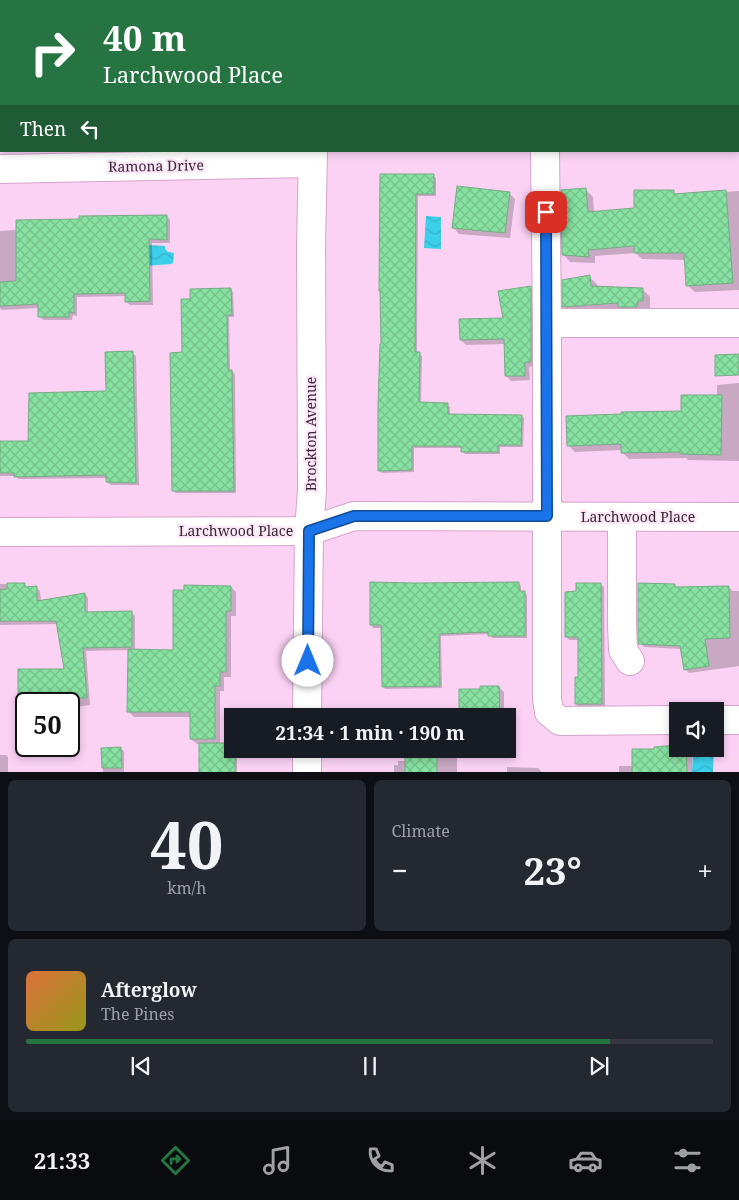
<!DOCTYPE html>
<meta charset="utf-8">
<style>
:root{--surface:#171b24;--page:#242831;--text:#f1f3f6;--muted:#9ea1a6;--line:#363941;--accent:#277443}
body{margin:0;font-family:"Noto Serif",serif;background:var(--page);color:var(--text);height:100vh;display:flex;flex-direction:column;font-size:19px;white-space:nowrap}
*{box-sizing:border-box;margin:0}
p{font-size:16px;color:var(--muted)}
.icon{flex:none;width:28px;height:28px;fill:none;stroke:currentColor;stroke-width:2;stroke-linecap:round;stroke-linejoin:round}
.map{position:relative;height:772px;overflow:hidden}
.sheet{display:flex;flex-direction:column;gap:8px;padding:8px;background:#0d0f14;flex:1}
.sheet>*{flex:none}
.guide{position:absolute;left:0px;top:0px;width:740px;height:152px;box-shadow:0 2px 8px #0003;background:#277443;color:#fff;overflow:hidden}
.buttons{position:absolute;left:669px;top:702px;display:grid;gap:10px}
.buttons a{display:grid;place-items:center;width:55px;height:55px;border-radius:0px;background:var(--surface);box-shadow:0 2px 8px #0003;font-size:25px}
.speed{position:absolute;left:15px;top:692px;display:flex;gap:10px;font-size:25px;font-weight:700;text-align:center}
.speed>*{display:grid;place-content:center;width:65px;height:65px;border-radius:50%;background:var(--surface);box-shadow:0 2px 8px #0003;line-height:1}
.speed .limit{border:2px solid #111;border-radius:8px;background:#fff;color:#111}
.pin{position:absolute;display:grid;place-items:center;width:42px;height:42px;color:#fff;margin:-21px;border-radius:10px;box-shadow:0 2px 8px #0006}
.me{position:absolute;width:55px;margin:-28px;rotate:0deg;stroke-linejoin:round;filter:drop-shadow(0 0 4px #0008)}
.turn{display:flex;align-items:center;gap:18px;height:105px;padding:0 20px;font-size:22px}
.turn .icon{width:65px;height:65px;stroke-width:2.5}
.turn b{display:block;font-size:35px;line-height:42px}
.then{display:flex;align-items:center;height:48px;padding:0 20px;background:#0003;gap:10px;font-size:19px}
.big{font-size:38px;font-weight:700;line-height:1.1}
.sheet .card{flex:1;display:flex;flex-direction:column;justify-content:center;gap:8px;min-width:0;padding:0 18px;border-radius:8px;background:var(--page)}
.sheet .dial{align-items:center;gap:0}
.dial b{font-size:65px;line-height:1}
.song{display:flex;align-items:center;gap:15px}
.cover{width:60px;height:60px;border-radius:8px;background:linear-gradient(135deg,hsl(20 70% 55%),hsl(60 70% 35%))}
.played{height:5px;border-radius:2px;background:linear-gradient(90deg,var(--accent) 85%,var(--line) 85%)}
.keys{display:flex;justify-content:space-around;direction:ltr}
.heat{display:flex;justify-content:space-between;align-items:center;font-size:28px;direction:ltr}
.sheet .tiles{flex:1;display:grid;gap:8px;grid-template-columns:1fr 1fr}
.card:last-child{grid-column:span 2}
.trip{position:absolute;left:224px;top:708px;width:292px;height:50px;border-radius:0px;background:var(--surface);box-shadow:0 2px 8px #0003;font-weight:700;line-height:50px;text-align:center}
.dock{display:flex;height:80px;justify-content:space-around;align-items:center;background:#090b0e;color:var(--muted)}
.dock .icon{width:35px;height:35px}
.dock .current{color:var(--accent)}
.dock b{font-size:22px;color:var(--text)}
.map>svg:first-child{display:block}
.built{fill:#fac0f0}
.water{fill:url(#water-waves)}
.shadow{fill:#0003}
.building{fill:url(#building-cross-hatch);stroke:#77ac85}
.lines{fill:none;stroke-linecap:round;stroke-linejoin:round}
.minor-casing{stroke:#d5a4cc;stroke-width:30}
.major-casing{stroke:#d5a4cc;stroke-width:30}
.minor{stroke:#fff;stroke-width:28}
.major{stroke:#fff;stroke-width:28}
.route-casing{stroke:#114b97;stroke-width:12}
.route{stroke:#1a73e8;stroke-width:9}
.labels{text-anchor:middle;stroke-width:4.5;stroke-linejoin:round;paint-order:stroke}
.street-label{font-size:14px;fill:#382535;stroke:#fce7f7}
</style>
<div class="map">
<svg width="739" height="773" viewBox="0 0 739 773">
<defs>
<pattern id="water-waves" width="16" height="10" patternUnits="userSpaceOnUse" patternTransform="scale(1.25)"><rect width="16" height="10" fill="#3bcfe9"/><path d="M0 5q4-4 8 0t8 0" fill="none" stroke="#35b2c8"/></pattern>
<pattern id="building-cross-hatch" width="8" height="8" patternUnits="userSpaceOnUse" patternTransform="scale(1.25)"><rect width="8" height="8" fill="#87e1a1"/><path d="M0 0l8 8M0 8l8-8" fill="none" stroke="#75c18b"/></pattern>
</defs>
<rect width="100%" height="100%" fill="#fbd2f4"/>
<polygon class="built" points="353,0 739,0 739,82 739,1 353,1"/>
<g class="water">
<polygon points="426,216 441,217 441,249 424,248"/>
<path d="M 146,245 L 165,246 C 165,252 169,252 174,253 L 173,263 L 171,264 L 145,266 Z"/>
<polygon points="693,749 714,749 713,772 692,772"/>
</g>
<g class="shadow">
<polygon points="155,0 183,0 184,1 155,1"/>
<rect x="0" y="62" width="1" height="59"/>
<polygon points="382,175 433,176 436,178 436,196 418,196 417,353 419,353 422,356 421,404 447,405 450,407 450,416 522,416 524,418 523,447 500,447 500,454 465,454 462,451 462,448 414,448 414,472 382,473 379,470 381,345"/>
<polygon points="586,190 593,197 594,213 635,209 673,192 676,195 739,191 739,290 695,292 687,285 686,260 642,259 636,253 595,256 595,263 570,262 563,254"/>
<polygon points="509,193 515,199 510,238 459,234 454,228"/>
<polygon points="167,216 170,220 170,243 152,243 153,305 130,305 126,302 126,296 77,297 77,316 73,315 72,320 43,320 39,316 39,308 2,310 0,308 0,231 17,230 81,220"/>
<polygon points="589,277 597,284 598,288 642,289 650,297 650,308 645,309 645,315 572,315 564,307"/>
<polygon points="531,287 536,292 536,366 529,367 530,380 511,381 506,376 505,344 466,345 461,340 504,319"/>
<polygon points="231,290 233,292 234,317 229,317 230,371 232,371 235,374 236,493 176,493 173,490 184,354 191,300"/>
<polygon points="132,353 136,356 139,485 111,485 107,482 108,478 19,479 15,476 0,476 0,442 30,442 107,392"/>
<polygon points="739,383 739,461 688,460 686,458 629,459 622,452 622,450 575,452 568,445 682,412 717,396 717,385"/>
<polygon points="519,583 521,586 521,592 524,592 527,595 527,638 492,638 490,634 441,636 442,688 385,689 383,686 382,628 373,628 371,625"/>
<polygon points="0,584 24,584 28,588 37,588 40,591 41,601 85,594 88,598 88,613 131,612 135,616 135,651 174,651 231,587 236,592 236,616 231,616 231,677 224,677 224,691 220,691 220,744 225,744 228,749 235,749 237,751 237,773 200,773 200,744 197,744 191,739 192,717 134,717 128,711 129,650 86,651 90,705 69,708 69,704 43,704 43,701 23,701 19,697 66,670 58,624 0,625"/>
<polygon points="600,584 604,587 605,707 579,707 576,704 580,678 579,640 569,640 566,636"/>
<polygon points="674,585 677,588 728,587 733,591 739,591 739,666 689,673 685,669 681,649 644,647 640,643"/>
<polygon points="499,687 504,692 504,716 460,716 460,690 482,690"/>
<polygon points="103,749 121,749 124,751 124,773 103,773"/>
<polygon points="406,749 457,749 457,773 394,773 394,765 398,765 398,761 406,761"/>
<polygon points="678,749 688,749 692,752 692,773 619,773 619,766 633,766"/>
<polygon points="0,755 6,755 8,757 8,773 0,773"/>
<polygon points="507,767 538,768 543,773 507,773"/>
</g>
<g class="building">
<polygon points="380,174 434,174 434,194 416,194 415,352 420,352 419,402 448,403 448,414 522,415 521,445 498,445 498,452 461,452 461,446 412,446 412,470 378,471 378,406 380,344 381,344 380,291 379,291"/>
<polygon points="457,186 510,192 505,233 452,228"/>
<polygon points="586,188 588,212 634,208 634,190 674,190 674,194 726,190 733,283 686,286 684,253 634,253 634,246 588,250 589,257 562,255 561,190"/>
<polygon points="167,215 167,240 149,239 150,301 125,302 125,293 74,294 74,313 69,312 69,317 38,317 38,304 0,306 0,282 16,281 16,220 79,219 79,216"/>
<polygon points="590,275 591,286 643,288 643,301 638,301 637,307 618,307 618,303 562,307 562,280"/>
<polygon points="531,286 531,362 525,362 525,376 505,376 504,339 460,340 459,319 503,318 498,291"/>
<polygon points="231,288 232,315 227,315 228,370 232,370 234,491 172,491 170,353 182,352 181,299 190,299 190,289"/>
<polygon points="133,351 136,483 106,482 106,475 14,477 14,473 0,473 0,441 28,441 29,393 106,391 105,352"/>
<polygon points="739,354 739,375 715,376 715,355"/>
<polygon points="681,395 722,395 721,455 680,454 680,452 621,453 621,444 567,446 566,416 621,414 621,412 681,411"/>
<polygon points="370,582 414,583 519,582 519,591 525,591 525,636 488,636 488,632 439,634 440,686 382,687 381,625 370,625"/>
<polygon points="7,583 25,583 25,587 37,586 37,601 85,593 85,612 132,611 132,647 83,648 87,698 18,698 18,669 64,669 56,621 0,621 0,590 7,589"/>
<polygon points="576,583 601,583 602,704 575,704 575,677 578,677 578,637 565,637 565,592 576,591"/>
<polygon points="638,583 675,584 675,587 729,586 730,638 705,639 709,666 684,670 680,646 638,644"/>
<polygon points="184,585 231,586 231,611 226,611 226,672 220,672 220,686 215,686 215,739 190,739 190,712 127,712 128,649 173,650 173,590 184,590"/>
<polygon points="480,686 499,686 500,716 459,716 459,689 480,689"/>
<polygon points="199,743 225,743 225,747 232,747 232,749 235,749 235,772 199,773"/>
<polygon points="678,745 678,749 686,749 687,773 632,773 632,749 654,749 654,747"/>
<polygon points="121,747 122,768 102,768 101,748"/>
<rect x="405" y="749" width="32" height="24"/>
</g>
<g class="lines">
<defs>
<g id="minor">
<polyline points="545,151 547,323 547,699 549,712 560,721 678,720"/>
<polyline points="0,169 312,163"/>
<polyline points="547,323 739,323"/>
<polyline points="622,517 622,624 623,650 630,661"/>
<polyline points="0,532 309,531 354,516 739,517"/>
<polyline points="715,720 739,720"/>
</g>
<g id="major">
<polyline points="313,1 313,0"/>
<polyline points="307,716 309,531 312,490 311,246 313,151"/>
<polyline points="307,773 307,749"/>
</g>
</defs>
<use href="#minor" class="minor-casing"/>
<use href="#major" class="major-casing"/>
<use href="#minor" class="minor"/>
<use href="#major" class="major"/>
</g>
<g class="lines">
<defs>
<polyline id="route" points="308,661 309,531 354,516 547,516 546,212"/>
</defs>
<use href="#route" class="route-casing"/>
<use href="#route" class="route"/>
</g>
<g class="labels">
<g class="street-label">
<text transform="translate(156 166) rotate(-1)" y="5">Ramona Drive</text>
<text transform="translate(311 434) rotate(-90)" y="5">Brockton Avenue</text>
<text x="638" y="522">Larchwood Place</text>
<text x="236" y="536">Larchwood Place</text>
</g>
</g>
</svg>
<div class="buttons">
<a><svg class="icon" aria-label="sound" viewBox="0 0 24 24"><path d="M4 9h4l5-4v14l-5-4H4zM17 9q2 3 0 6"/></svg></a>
</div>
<div class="speed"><div class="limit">50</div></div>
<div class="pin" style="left:546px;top:212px;background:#d93025"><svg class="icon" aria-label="arrive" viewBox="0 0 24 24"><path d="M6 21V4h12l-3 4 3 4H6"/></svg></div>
<svg class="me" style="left:308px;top:661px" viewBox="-20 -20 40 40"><circle r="19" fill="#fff"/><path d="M0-13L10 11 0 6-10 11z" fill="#1a73e8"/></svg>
<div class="trip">21:34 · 1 min · 190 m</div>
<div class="guide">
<div class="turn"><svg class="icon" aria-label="right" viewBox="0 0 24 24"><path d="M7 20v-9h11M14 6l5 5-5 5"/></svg><div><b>40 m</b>Larchwood Place</div></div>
<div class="then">Then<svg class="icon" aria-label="left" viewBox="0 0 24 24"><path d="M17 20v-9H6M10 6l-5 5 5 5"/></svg></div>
</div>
</div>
<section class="sheet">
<div class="tiles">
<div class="card dial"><b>40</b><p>km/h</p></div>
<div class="card"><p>Climate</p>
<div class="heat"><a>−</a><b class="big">23°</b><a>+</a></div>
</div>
<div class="card">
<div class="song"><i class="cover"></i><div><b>Afterglow</b><p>The Pines</p></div></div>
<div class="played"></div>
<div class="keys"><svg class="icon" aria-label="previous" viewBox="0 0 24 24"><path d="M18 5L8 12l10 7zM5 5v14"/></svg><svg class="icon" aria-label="pause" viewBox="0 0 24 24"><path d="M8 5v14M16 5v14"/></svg><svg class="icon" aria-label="next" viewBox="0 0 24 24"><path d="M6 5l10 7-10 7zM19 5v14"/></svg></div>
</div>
</div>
</section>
<nav class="dock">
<b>21:33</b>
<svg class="icon current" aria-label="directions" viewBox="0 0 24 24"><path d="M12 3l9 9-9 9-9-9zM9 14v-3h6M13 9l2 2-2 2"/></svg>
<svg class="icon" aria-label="music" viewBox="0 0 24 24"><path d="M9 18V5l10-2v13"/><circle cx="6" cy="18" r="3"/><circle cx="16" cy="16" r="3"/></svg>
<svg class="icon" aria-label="phone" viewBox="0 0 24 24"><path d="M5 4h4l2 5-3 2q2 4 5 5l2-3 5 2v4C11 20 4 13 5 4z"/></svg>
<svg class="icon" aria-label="climate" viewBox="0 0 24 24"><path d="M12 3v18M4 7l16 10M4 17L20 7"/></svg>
<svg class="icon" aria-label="car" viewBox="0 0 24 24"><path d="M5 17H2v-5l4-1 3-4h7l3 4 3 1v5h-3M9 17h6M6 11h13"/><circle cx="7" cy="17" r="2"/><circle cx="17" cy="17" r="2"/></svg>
<svg class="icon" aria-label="filters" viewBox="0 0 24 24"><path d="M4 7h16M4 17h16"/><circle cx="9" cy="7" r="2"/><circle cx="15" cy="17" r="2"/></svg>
</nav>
